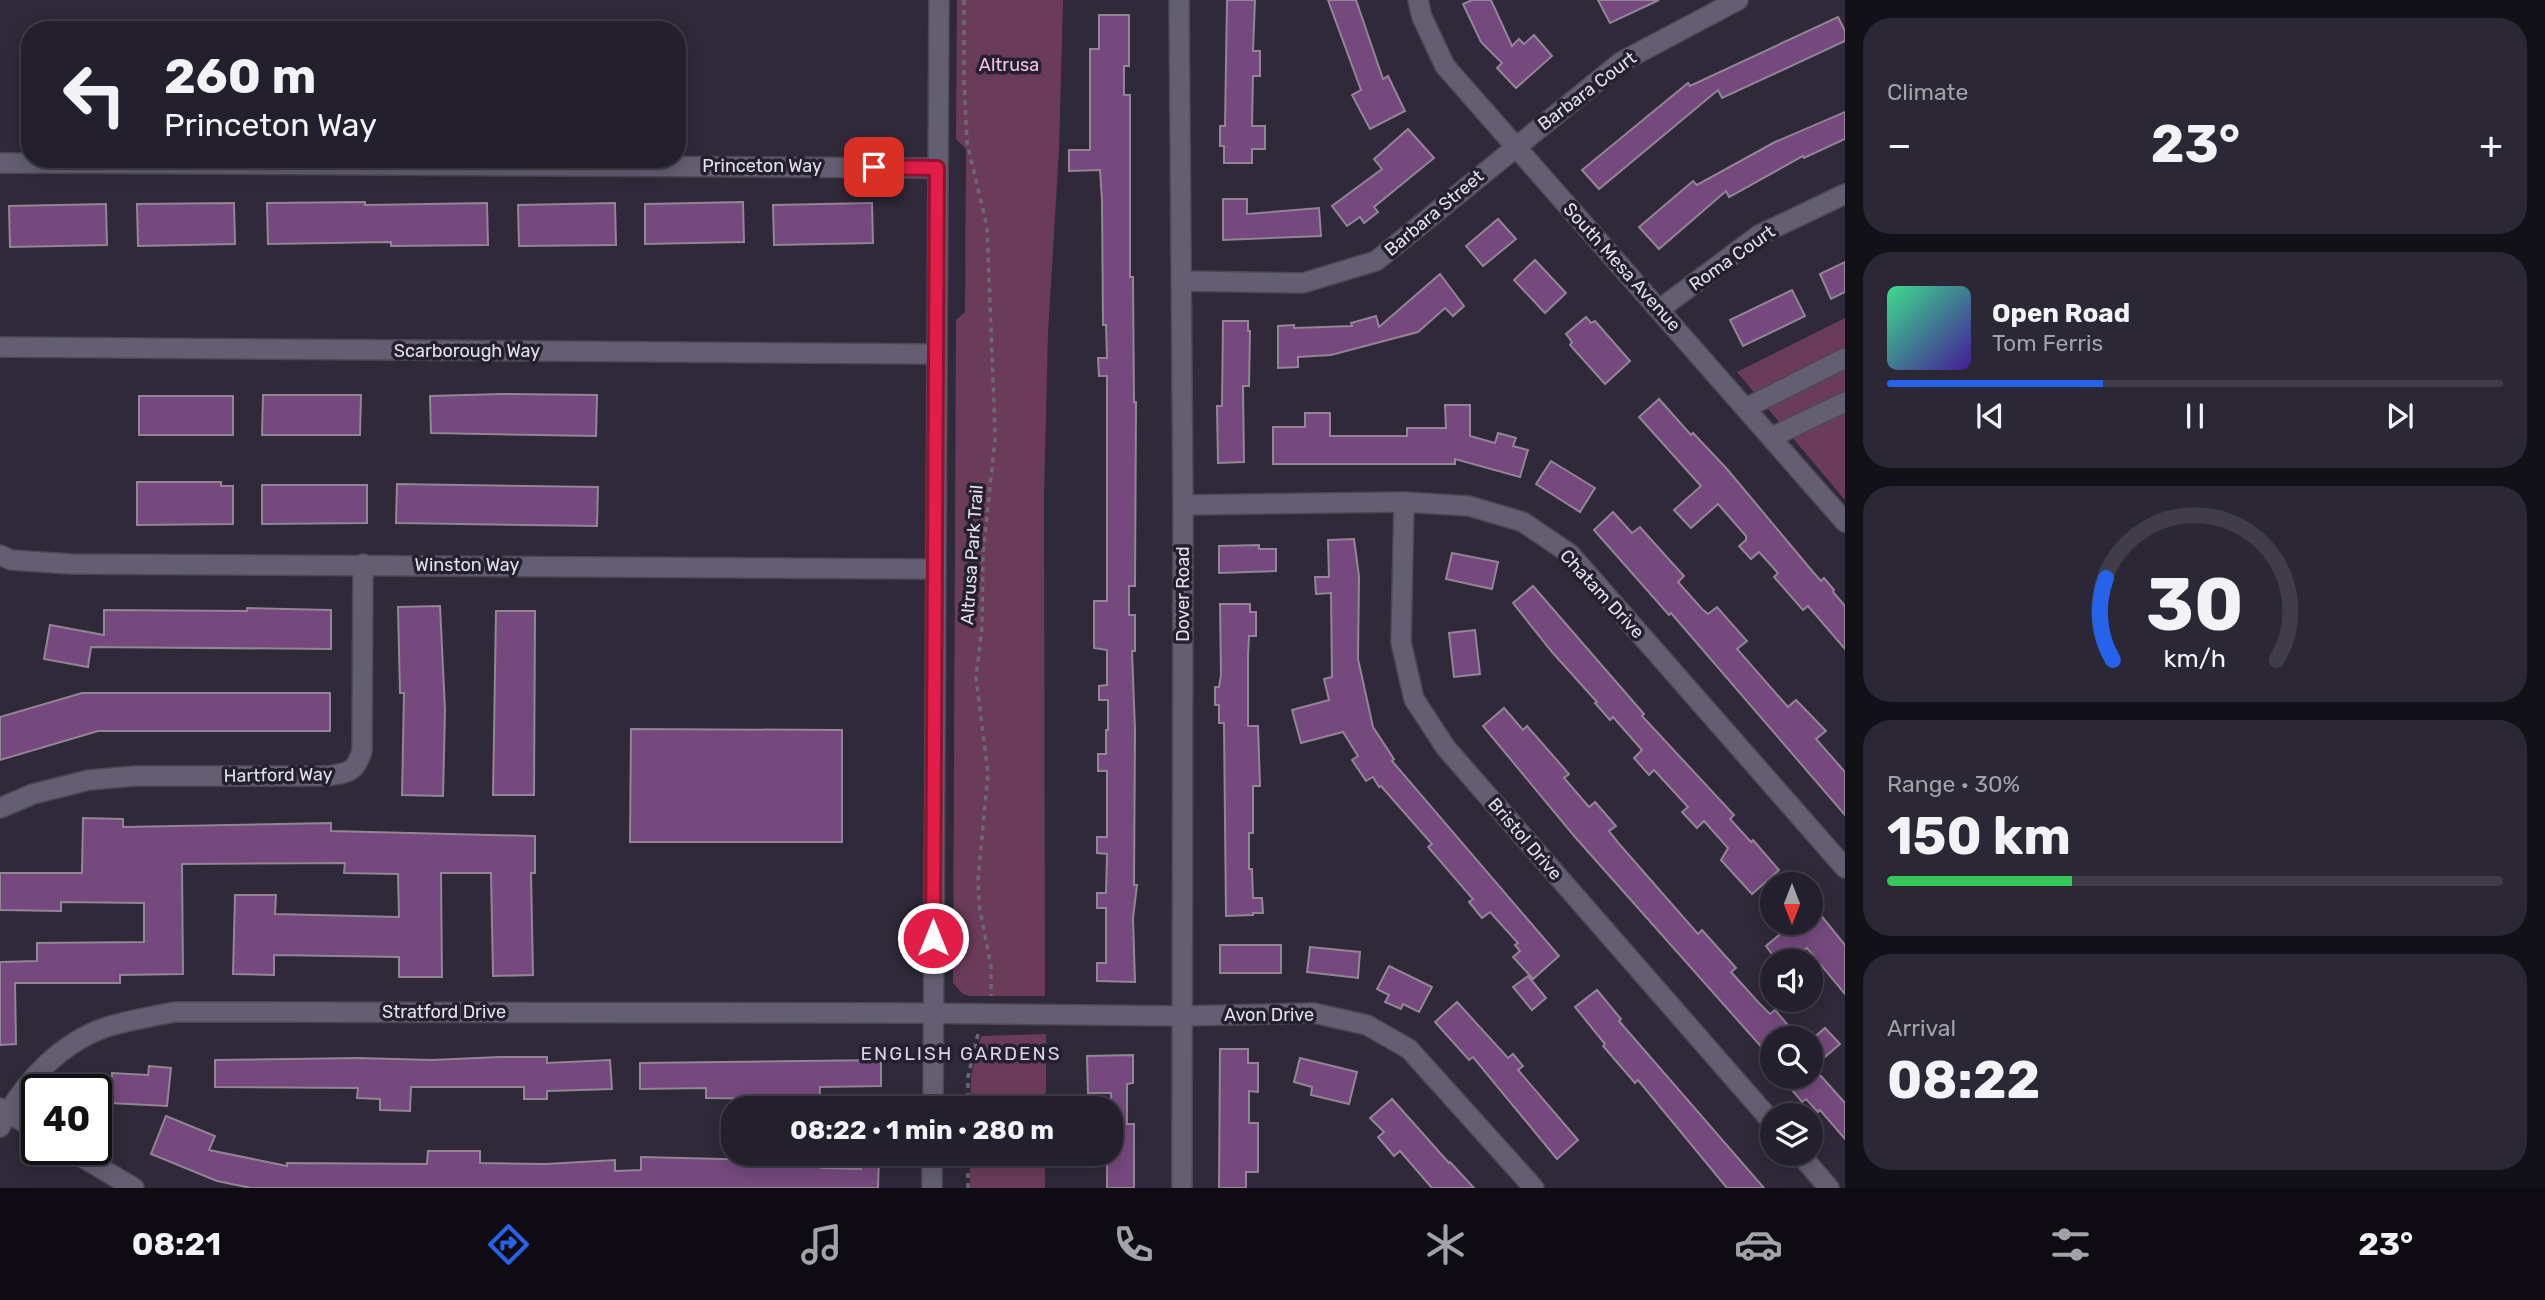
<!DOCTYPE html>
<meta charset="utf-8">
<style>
:root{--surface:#231f2c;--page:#2b2734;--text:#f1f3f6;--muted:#a3a2a9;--line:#403d48;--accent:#2563eb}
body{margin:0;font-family:Rubik,sans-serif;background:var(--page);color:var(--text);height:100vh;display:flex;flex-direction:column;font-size:26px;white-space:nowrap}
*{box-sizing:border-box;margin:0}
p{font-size:23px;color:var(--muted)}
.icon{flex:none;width:38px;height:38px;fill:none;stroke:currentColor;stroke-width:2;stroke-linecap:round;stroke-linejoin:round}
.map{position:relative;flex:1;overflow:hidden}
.details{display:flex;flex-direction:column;gap:18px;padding:18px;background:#131118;width:700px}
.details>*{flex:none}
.top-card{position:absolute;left:21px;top:21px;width:665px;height:147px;border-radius:28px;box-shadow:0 4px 18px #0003,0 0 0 2px var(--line);background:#231f2c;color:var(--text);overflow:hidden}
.needle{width:46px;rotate:180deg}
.fabs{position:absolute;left:1760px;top:872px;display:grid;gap:14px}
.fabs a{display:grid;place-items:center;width:63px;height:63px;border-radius:50%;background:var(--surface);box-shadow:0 4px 18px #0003,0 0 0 2px var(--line);font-size:35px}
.speed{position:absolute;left:21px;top:1074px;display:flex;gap:14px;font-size:35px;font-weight:700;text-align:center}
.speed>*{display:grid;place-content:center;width:91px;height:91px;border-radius:50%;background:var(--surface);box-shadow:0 4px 18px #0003,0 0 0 2px var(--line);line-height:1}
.speed .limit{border:4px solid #111;border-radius:10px;background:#fff;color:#111}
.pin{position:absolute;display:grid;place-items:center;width:60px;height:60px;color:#fff;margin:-30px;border-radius:14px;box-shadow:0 4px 10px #0006}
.me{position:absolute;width:77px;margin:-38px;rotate:0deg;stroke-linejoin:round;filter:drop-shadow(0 0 5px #0008)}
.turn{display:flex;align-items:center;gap:24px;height:147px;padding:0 28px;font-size:32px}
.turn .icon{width:91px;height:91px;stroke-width:2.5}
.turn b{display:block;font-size:49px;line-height:60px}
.big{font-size:52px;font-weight:700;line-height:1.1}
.details .widget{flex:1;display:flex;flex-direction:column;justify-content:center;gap:10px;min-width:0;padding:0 24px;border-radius:28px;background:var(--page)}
.details .dial{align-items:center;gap:0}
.dial svg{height:182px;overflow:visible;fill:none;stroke:var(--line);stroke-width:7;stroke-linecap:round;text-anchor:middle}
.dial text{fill:var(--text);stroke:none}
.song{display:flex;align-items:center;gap:21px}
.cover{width:84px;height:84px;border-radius:10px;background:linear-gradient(135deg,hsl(150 70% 55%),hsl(260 70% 35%))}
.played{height:7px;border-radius:4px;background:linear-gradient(90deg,var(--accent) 35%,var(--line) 35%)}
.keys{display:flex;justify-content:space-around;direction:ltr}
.heat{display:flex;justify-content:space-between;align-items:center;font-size:38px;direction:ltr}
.charge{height:10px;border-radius:5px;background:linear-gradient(90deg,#34c759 30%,var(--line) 0)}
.trip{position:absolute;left:721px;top:1096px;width:402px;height:70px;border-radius:28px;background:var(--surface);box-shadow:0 4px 18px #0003,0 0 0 2px var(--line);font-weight:700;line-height:70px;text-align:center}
.tabs{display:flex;height:112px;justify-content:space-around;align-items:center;background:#0e0c12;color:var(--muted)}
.tabs .icon{width:49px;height:49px}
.tabs .current{color:var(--accent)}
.tabs b{font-size:32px;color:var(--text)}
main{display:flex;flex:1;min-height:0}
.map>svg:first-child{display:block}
.green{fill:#6b3c5a}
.building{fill:#75497e;stroke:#938496;stroke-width:2}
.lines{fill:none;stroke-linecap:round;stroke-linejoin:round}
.minor-casing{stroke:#4c4856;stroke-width:22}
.path{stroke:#6c6776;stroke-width:3.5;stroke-dasharray:5 5;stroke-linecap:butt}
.minor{stroke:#645e72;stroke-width:19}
.route-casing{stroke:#92132f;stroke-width:18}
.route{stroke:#e11d48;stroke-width:12}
.labels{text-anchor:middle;stroke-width:7;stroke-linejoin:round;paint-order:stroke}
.park-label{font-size:18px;fill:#f9c2e4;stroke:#252030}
.street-label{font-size:18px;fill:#e3e0eb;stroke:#252030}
.neighbourhood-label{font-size:19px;letter-spacing:2px;fill:#dbd4ea;stroke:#252030}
</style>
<main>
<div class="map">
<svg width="1845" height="1188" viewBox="0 0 1845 1188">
<rect width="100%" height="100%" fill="#2f293a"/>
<g class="green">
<polygon points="957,0 1063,0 1059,150 1048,333 1044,495 1045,996 969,996 963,994 953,983 956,320 965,312 966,149 956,139"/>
<polygon points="1845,318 1845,500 1737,372"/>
<polygon points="1046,1034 1046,1108 970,1108 971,1076 981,1036"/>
<rect x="970" y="1153" width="75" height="35"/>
</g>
<g class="building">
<polygon points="1227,0 1255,0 1253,51 1260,51 1260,76 1253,76 1252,126 1265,126 1265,149 1252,149 1252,163 1224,163 1224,146 1220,146 1220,126 1225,126"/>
<polygon points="1328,0 1356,0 1383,79 1388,76 1405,111 1370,129 1352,95 1361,90"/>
<polygon points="1472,0 1491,0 1512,46 1519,39 1524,44 1534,35 1552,56 1516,88 1497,68 1502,63 1481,42 1463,4"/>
<polygon points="1598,0 1659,0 1610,23"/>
<polygon points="1099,15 1129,15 1129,66 1124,66 1124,95 1130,95 1130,277 1133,277 1134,402 1136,402 1135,586 1129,586 1129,615 1135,615 1135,651 1132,651 1135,730 1134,885 1137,885 1133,918 1135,982 1097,981 1097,963 1106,963 1106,908 1097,908 1097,893 1106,893 1107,854 1097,853 1097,837 1107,837 1107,771 1098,771 1098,754 1106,754 1106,730 1108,730 1108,700 1099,700 1099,686 1107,685 1107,650 1094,648 1094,601 1107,601 1107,376 1099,376 1098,358 1107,358 1106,325 1103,325 1102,200 1100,170 1069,171 1069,150 1090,150 1090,49 1099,49"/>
<polygon points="1838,17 1845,31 1845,41 1722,98 1718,90 1599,189 1582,170 1688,83 1690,86"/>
<polygon points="1845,112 1845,139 1804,158 1803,156 1729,197 1726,191 1659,249 1639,227 1693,181 1697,185 1775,142"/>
<polygon points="1408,129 1434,158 1374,207 1378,212 1364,223 1360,217 1347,226 1332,206 1382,169 1374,159"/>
<polygon points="1223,199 1247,199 1247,214 1319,208 1321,236 1223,240"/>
<polygon points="365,202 365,205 487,203 488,245 391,246 391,242 268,244 267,203"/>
<polygon points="743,202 744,242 645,244 645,204"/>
<polygon points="234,203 235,244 138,246 137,204"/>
<polygon points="615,203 616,245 519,246 518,205"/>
<polygon points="872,203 873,243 774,245 773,205"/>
<polygon points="106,204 107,245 10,247 9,206"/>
<polygon points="1498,219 1516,239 1483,266 1466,246"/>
<polygon points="1535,260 1566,293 1545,313 1514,280"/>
<polygon points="1845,262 1845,292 1831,299 1820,274"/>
<polygon points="1440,274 1464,306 1453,316 1445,308 1418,332 1331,355 1298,357 1298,367 1278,368 1278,326 1294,325 1294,328 1352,326 1351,323 1376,316 1379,327"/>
<polygon points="1792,290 1805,316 1743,346 1730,320"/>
<polygon points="1586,317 1591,323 1595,321 1630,361 1605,384 1570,345 1572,342 1566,334"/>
<polygon points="1223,321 1248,321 1248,331 1250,331 1249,386 1243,386 1244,462 1218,463 1217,406 1222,406"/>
<polygon points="502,394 597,395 596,436 431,433 430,396"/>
<polygon points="263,395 361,395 360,435 262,435"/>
<rect x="139" y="396" width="94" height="39"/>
<polygon points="1659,399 1691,435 1693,433 1727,469 1813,572 1821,581 1824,578 1834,590 1833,592 1845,606 1845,649 1808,606 1803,610 1774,577 1778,573 1759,552 1751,559 1739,546 1746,540 1746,536 1718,504 1691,528 1674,510 1701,486 1639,417"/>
<polygon points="1445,405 1470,405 1470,436 1495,443 1498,433 1516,438 1513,446 1528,450 1520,477 1455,459 1455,464 1273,464 1273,427 1305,427 1305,413 1330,413 1330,436 1407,436 1407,428 1446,428"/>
<polygon points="1551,461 1595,488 1580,512 1536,484"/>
<polygon points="137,482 221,482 221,486 233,486 233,524 137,525"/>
<polygon points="397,484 598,487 597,526 396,523"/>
<polygon points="262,485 367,485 367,523 262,524"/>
<polygon points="1613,512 1632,533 1640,527 1664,554 1684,576 1678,582 1702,609 1708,614 1717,607 1747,641 1737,649 1788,707 1796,700 1826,731 1816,739 1845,772 1845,815 1671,613 1669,615 1594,530"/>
<polygon points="1354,539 1359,576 1358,659 1373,727 1394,759 1392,761 1559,956 1533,979 1513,957 1520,951 1515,945 1518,943 1490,912 1482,918 1469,902 1473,899 1428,847 1432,844 1381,786 1379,787 1373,777 1366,781 1352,760 1358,756 1343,732 1301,743 1292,710 1329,700 1324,679 1332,677 1331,593 1316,594 1315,577 1329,577 1328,540"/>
<polygon points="1259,545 1259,549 1276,549 1276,571 1219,573 1219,546"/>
<polygon points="1452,553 1498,562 1492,589 1446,579"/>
<polygon points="1533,586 1644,714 1642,716 1734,815 1730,819 1751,842 1753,840 1779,870 1752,894 1721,860 1728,848 1704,821 1697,828 1682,812 1688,807 1654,770 1649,775 1634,758 1642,750 1613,717 1610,720 1595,703 1597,702 1552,652 1513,603"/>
<polygon points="1220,604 1250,604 1250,612 1256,612 1256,636 1249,636 1248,656 1248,726 1258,726 1260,786 1253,786 1253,833 1249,833 1249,869 1252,869 1253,898 1262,898 1263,913 1253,913 1253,915 1226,916 1224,723 1219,723 1219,705 1215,705 1215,687 1219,687 1221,675"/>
<polygon points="440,606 445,710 443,796 402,795 404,693 400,693 398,607"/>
<polygon points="247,608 331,610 331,649 91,647 88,667 44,659 50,625 104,635 104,610 247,611"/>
<polygon points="496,611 535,611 534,795 493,795"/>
<polygon points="1475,630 1480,674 1454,677 1449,633"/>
<polygon points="82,693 330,693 330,731 98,731 0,760 0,717"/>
<polygon points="1504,708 1523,730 1527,726 1569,774 1564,778 1589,807 1595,802 1616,826 1609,831 1621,846 1698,934 1702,930 1736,968 1731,972 1759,1003 1770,1014 1775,1010 1799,1038 1773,1038 1773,1060 1575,837 1483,726"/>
<polygon points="631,729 842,730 842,842 630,842"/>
<polygon points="83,818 123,819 123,827 331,823 331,831 535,836 535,873 531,873 533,975 493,976 491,873 441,873 442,977 399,977 399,957 274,955 274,975 233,974 235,895 276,895 275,914 399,917 398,874 344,873 345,863 182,864 183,974 120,975 120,983 15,983 16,1044 0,1045 0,962 37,961 37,943 144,942 144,903 61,902 61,911 0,910 0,873 82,873"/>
<polygon points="1811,903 1845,945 1845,994 1807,948 1792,961 1777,961 1766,946 1795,922 1811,922"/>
<rect x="1220" y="945" width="61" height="28"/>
<polygon points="1310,947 1360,952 1358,978 1307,972"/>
<polygon points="1389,966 1432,987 1419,1012 1403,1004 1401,1009 1385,1002 1389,995 1377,989"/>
<polygon points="1528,976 1546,998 1532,1010 1513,987"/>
<polygon points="1597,990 1621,1019 1619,1021 1764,1188 1727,1188 1638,1080 1635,1083 1603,1046 1605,1044 1575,1007"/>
<polygon points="1457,1002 1508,1058 1513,1054 1523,1066 1518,1070 1578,1140 1557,1159 1473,1057 1469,1060 1435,1022"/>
<polygon points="1825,1028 1840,1044 1811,1069 1811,1040"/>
<polygon points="1220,1049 1248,1049 1248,1063 1258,1063 1258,1092 1249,1091 1249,1123 1258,1123 1258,1172 1246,1172 1246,1188 1219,1188"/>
<polygon points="1133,1055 1133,1083 1127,1084 1127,1124 1134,1124 1134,1188 1107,1188 1107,1153 1111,1153 1111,1093 1088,1093 1087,1056"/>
<polygon points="499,1057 547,1057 547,1063 610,1060 612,1089 547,1091 547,1099 524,1099 524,1087 411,1087 410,1111 380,1110 380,1099 357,1098 358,1088 215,1087 215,1060 359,1058 432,1060"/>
<polygon points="1300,1058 1357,1072 1349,1104 1311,1095 1312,1087 1294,1082"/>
<polygon points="881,1060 881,1086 820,1087 819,1108 799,1108 799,1102 790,1102 790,1099 706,1098 706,1088 640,1089 640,1063"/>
<polygon points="149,1066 171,1068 167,1106 110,1103 112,1073 148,1075"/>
<polygon points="1785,1076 1821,1076 1845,1103 1845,1139 1820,1110 1818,1112 1806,1099 1802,1102 1792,1090 1795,1087"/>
<polygon points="1392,1099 1449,1163 1450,1162 1474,1188 1432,1188 1400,1151 1394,1156 1378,1137 1384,1132 1370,1118"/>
<polygon points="166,1116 215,1136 209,1150 287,1166 287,1163 427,1164 428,1151 480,1151 480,1163 546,1164 615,1160 615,1171 641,1170 641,1157 765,1160 765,1153 821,1153 821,1168 861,1169 862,1157 879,1158 878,1188 251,1188 217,1181 151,1154"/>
</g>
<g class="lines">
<defs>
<g id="minor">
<polyline points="1179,0 1183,505 1182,1188"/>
<polyline points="1418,0 1422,17 1445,66 1845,522"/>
<polyline points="0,163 937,168"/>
<polyline points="1183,281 1303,283 1376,261 1621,62 1738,0"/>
<polyline points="1660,309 1759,235 1845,194"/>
<polyline points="0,347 935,354"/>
<polyline points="1746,408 1845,358"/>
<polyline points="1772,437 1845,402"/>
<polyline points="1404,502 1401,642 1414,699 1446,748 1773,1123"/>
<polyline points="1183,505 1404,502 1469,506 1523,522 1570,554 1845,868"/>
<polyline points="0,555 11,560 71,564 934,569"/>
<path d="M 0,808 L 33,794 L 89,780 L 135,776 L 328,776 C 349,772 355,773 362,751 L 363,564"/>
<polyline points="0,1108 37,1130"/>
<polyline points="933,1108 939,0"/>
<path d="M 0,1127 C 23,1083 61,1041 110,1026 C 131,1020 153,1016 175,1012 L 906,1013 L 1182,1016 L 1314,1013 L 1367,1025 L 1409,1049 L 1534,1188"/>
<polyline points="70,1150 134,1188"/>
<polyline points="1799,1153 1829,1188"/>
<polyline points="932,1188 932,1153"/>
</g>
</defs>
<use href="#minor" class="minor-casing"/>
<g class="path">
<polyline points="964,0 964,80 967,142 987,227 994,405 995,439 983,554 982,627 976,678 988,773 978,880 979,905 991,966 991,996"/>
<polyline points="968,1108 968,1077 978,1034"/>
<polyline points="968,1188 968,1153"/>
</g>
<use href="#minor" class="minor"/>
</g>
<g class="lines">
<defs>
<polyline id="route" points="874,167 937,168 933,938"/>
</defs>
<use href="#route" class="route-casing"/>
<use href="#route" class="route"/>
</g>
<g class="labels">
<g class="park-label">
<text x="1009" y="71">Altrusa</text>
</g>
<g class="street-label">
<text transform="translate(1587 91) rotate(-37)" y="6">Barbara Court</text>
<text x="762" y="172">Princeton Way</text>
<text transform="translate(1434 213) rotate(-40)" y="6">Barbara Street</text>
<text transform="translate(1732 258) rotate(-35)" y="6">Roma Court</text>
<text transform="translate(1622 267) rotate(48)" y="6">South Mesa Avenue</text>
<text x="467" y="357">Scarborough Way</text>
<text transform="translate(972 555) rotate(-86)" y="6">Altrusa Park Trail</text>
<text x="467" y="571">Winston Way</text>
<text transform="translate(1183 594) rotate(-90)" y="6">Dover Road</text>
<text transform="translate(1602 594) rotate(47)" y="6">Chatam Drive</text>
<text transform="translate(278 775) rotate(-1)" y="6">Hartford Way</text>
<text transform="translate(1525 839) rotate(49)" y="6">Bristol Drive</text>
<text x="444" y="1018">Stratford Drive</text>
<text x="1269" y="1021">Avon Drive</text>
</g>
<g class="neighbourhood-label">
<text x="961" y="1060">ENGLISH GARDENS</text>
</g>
</g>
</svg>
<div class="fabs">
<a><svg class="needle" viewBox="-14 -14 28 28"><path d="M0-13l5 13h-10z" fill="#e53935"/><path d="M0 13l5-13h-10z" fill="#a3a2a9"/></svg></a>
<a><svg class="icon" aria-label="sound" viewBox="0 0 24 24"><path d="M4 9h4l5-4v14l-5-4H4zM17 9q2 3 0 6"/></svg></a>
<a><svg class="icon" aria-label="search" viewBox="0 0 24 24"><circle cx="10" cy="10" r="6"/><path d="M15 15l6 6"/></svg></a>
<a><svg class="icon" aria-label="layers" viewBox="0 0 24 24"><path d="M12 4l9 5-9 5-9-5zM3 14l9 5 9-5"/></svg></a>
</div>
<div class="speed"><div class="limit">40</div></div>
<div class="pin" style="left:874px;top:167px;background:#d93025"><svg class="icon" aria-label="arrive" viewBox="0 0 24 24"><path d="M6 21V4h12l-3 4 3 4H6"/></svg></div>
<svg class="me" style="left:933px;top:938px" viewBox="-20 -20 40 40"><circle r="17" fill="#e11d48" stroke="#fff" stroke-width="3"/><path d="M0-11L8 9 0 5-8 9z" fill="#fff"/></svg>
<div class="trip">08:22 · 1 min · 280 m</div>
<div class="top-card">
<div class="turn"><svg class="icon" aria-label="left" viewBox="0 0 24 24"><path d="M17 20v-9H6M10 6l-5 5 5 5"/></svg><div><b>260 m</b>Princeton Way</div></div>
</div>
</div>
<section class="details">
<div class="widget"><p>Climate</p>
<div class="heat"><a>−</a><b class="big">23°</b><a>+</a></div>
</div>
<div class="widget">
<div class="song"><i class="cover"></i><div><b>Open Road</b><p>Tom Ferris</p></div></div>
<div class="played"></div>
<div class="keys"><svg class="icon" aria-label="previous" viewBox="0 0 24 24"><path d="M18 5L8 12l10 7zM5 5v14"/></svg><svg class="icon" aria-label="pause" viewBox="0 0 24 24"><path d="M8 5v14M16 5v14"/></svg><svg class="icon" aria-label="next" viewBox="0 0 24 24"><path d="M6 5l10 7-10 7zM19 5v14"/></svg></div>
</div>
<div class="widget dial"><svg viewBox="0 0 100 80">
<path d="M14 69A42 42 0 1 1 86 69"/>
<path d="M14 69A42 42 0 0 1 11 33" stroke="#2563eb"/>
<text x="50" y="56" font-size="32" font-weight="700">30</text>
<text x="50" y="72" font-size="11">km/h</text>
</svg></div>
<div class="widget"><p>Range · 30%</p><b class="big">150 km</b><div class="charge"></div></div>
<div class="widget"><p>Arrival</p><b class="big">08:22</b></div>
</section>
</main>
<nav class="tabs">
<b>08:21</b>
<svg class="icon current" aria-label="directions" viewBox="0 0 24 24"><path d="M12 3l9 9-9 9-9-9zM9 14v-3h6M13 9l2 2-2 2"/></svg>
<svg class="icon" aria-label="music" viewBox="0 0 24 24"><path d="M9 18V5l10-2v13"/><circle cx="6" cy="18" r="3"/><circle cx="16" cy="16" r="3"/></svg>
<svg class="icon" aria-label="phone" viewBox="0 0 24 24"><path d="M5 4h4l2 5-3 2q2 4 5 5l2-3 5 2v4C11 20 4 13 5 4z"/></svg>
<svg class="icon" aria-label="climate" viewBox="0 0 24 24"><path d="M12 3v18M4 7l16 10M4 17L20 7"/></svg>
<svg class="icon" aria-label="car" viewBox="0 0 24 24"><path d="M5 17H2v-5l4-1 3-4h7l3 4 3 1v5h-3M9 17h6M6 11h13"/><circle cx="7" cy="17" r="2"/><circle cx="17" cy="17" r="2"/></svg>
<svg class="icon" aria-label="filters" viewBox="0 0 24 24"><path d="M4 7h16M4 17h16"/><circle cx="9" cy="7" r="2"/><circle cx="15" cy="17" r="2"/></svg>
<b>23°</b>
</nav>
